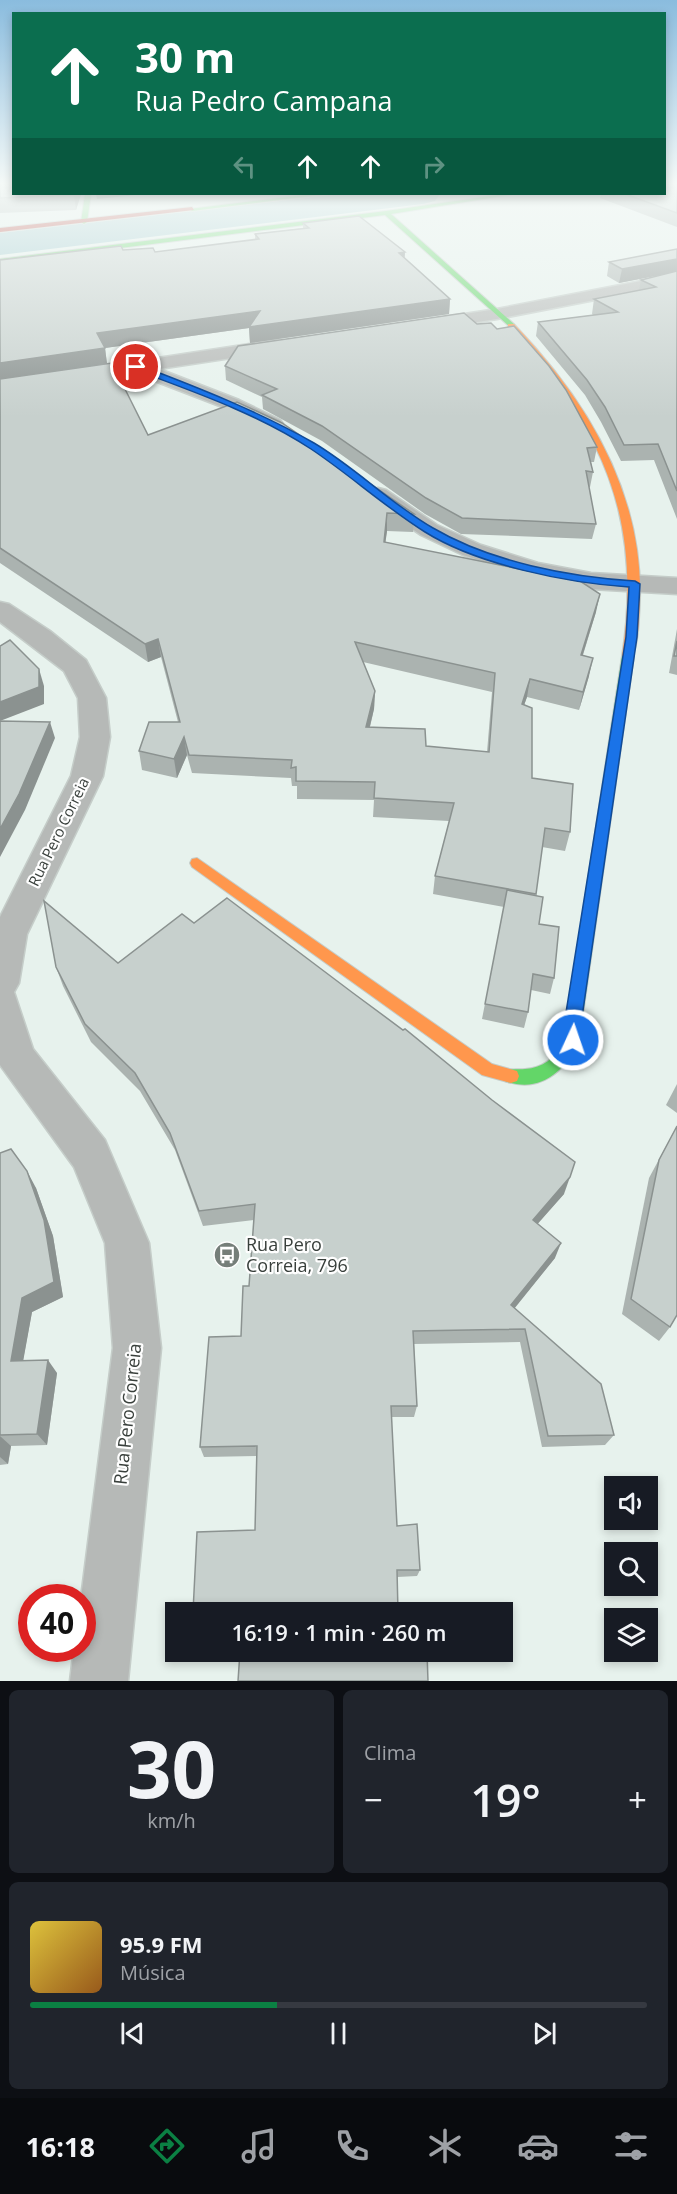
<!DOCTYPE html>
<html lang="pt">
<meta charset="utf-8">
<style>
:root{--surface:#171b24;--page:#20242c;--text:#f1f3f6;--muted:#9ea1a6;--line:#363941;--accent:#0b8043}
body{margin:0;font-family:"Open Sans",sans-serif;background:var(--page);color:var(--text);height:100vh;display:flex;flex-direction:column;font-size:22px;white-space:nowrap}
*{box-sizing:border-box;margin:0}
p{font-size:20px;color:var(--muted)}
.icon{flex:none;width:33px;height:33px;fill:none;stroke:currentColor;stroke-width:2;stroke-linecap:round;stroke-linejoin:round}
.map{position:relative;height:1681px;overflow:hidden}
.panel{display:flex;flex-direction:column;gap:9px;padding:9px;background:#0d0f14;flex:1}
.panel>*{flex:none}
.hud{position:absolute;left:12px;top:12px;width:654px;height:183px;border-radius:0px;box-shadow:0 3px 9px #0003;background:#0b6e4f;color:#fff;overflow:hidden}
.tools{position:absolute;left:604px;top:1476px;display:grid;gap:12px}
.tools a{display:grid;place-items:center;width:54px;height:54px;border-radius:0px;background:var(--surface);box-shadow:0 3px 9px #0003;font-size:30px}
.speed{position:absolute;left:18px;top:1584px;display:flex;gap:12px;font-size:30px;font-weight:700;text-align:center}
.speed>*{display:grid;place-content:center;width:78px;height:78px;border-radius:50%;background:var(--surface);box-shadow:0 3px 9px #0003;line-height:1}
.speed .limit{border:9px solid #d22;background:#fff;color:#111}
.pin{position:absolute;display:grid;place-items:center;width:51px;height:51px;color:#fff;margin:-26px;border:3px solid #fff;border-radius:50%;box-shadow:0 2px 6px #0007}
.me{position:absolute;width:66px;margin:-33px;rotate:3deg;stroke-linejoin:round;filter:drop-shadow(0 0 4px #0008)}
.turn{display:flex;align-items:center;gap:21px;height:126px;padding:0 24px;font-size:27px}
.turn .icon{width:78px;height:78px;stroke-width:2.5}
.turn b{display:block;font-size:42px;line-height:51px}
.lanes{display:flex;align-items:center;height:57px;padding:0 24px;background:#0003;justify-content:center;gap:30px;direction:ltr}
.lanes .off{opacity:.35}
.big{font-size:45px;font-weight:600;line-height:1.1}
.panel .tile{flex:1;display:flex;flex-direction:column;justify-content:center;gap:9px;min-width:0;padding:0 21px;border-radius:9px;background:var(--page)}
.panel .dial{align-items:center;gap:0}
.dial b{font-size:78px;line-height:1}
.song{display:flex;align-items:center;gap:18px}
.cover{width:72px;height:72px;border-radius:9px;background:linear-gradient(135deg,hsl(50 70% 55%),hsl(30 70% 35%))}
.played{height:6px;border-radius:3px;background:linear-gradient(90deg,var(--accent) 40%,var(--line) 40%)}
.keys{display:flex;justify-content:space-around;direction:ltr}
.heat{display:flex;justify-content:space-between;align-items:center;font-size:33px;direction:ltr}
.panel .tiles{flex:1;display:grid;gap:9px;grid-template-columns:1fr 1fr}
.tile:last-child{grid-column:span 2}
.trip{position:absolute;left:165px;top:1602px;width:348px;height:60px;border-radius:0px;background:var(--surface);box-shadow:0 3px 9px #0003;font-weight:600;line-height:60px;text-align:center}
.tabs{display:flex;height:96px;justify-content:space-around;align-items:center;background:#090b0e;color:var(--muted)}
.tabs .icon{width:42px;height:42px}
.tabs .current{color:var(--accent)}
.tabs b{font-size:27px;color:var(--text)}
.map>svg:first-child{display:block}
.lines{fill:none;stroke-linecap:round;stroke-linejoin:round}
.river{fill:#9dc8ce;fill-rule:evenodd}
.street-casing{stroke:#c5cdc9;stroke-width:3}
.fast-casing{stroke:#c5cdc9;stroke-width:2}
.slow-casing{stroke:#c5cdc9;stroke-width:2}
.jam-casing{stroke:#c5cdc9;stroke-width:2}
.street{fill:#b6b9b7;fill-rule:evenodd}
.fast{fill:#63d668;fill-rule:evenodd}
.slow{fill:#ff974d;fill-rule:evenodd}
.jam{fill:#b3261e;fill-rule:evenodd}
.wall{fill:#abb3b0;fill-rule:evenodd}
.shaded-wall{fill:#8b9290}
.building{fill:#c7d0cd;stroke:#8b9290;stroke-width:1.5;fill-rule:evenodd}
.route{fill:#1a73e8;stroke:#114b97;stroke-width:1.5}
.labels{text-anchor:middle;stroke-width:4.5;stroke-linejoin:round;paint-order:stroke}
.street-label{font-size:15px;fill:#383f3b;stroke:#fefefe}
.near-poi-label{font-size:18px;fill:#383f3b;stroke:#fefefe;text-anchor:start}
.near-street-label{font-size:18px;fill:#383f3b;stroke:#fefefe}
</style>
<div class="map">
<svg width="677" height="1681" viewBox="0 0 677 1681">
<rect width="100%" height="100%" fill="#e7f2ed"/>
<g class="lines">
<polygon class="river" points="341,194 440,194 435,201 423,204 0,255 0,233"/>
<defs>
<g id="street">
<polygon points="677,274 677,284 497,319 425,330 419,329 416,325 419,321 425,320 497,309"/>
<polygon points="276,340 283,342 285,346 283,350 159,369 239,400 280,420 283,424 280,428 273,430 225,408 134,373 0,394 0,382"/>
<polygon points="378,488 386,490 437,525 481,545 538,563 591,573 677,578 677,594 591,589 524,574 463,555 421,535 370,500 367,495 370,490"/>
<polygon points="0,602 9,604 50,631 86,660 106,698 110,737 103,776 27,934 19,983 14,992 33,1049 105,1140 149,1243 161,1348 128,1681 70,1681 74,1648 82,1648 81,1598 113,1348 105,1243 74,1167 0,1065 0,917 71,776 80,737 78,698 64,671 0,622"/>
</g>
<g id="fast">
<polygon points="85,194 91,194 87,222 84,224 81,222"/>
<polygon points="312,194 326,194 192,211 189,209"/>
<polygon points="504,194 515,194 391,214 514,324 515,326 511,328 385,215 0,263 0,259 386,211"/>
<path d="M 628,652 L 634,656 L 579,1042 C 565,1071 540,1094 505,1081 L 503,1076 L 505,1071 C 512,1068 518,1070 525,1069 C 543,1068 555,1058 563,1042 L 622,656 Z"/>
</g>
<g id="slow">
<path d="M 508,324 L 514,324 C 586,399 643,492 640,600 C 639,618 639,642 632,658 L 628,660 L 622,656 C 643,519 603,426 508,328 Z"/>
<polygon points="197,858 492,1064 517,1071 519,1076 517,1081 511,1083 482,1075 192,867 190,863 192,859"/>
</g>
<polygon id="jam" points="192,207 194,210 0,232 0,228"/>
</defs>
<use href="#street" class="street-casing"/>
<use href="#fast" class="fast-casing"/>
<use href="#slow" class="slow-casing"/>
<use href="#jam" class="jam-casing"/>
<use href="#street" class="street"/>
<use href="#fast" class="fast"/>
<use href="#slow" class="slow"/>
<use href="#jam" class="jam"/>
</g>
<g class="wall">
<polygon points="0,182 14,194 81,194 76,210 0,213"/>
<polygon points="677,182 677,227 600,198 601,194 664,194"/>
<path d="M 303,223 L 405,252 L 404,258 L 450,299 L 449,314 L 250,343 L 249,328 L 105,348 L 107,364 L 148,435 L 414,514 L 413,532 L 387,531 L 385,543 L 596,612 L 583,655 L 589,676 L 579,710 L 527,697 L 524,705 L 532,778 L 570,832 L 565,851 L 542,847 L 535,895 L 539,924 L 554,978 L 550,994 L 531,990 L 528,1012 L 524,1028 L 482,1019 L 504,907 L 433,894 L 435,876 L 449,821 L 373,817 L 374,800 L 297,799 L 297,786 L 292,786 L 291,778 L 192,773 L 187,755 L 177,778 L 142,770 L 139,751 L 178,722 L 161,657 L 148,662 L 0,563 L 0,260 L 123,250 L 155,252 L 255,240 L 255,234 L 303,228 ZM 363,662 L 492,692 L 487,752 L 426,746 L 370,727 L 374,709 L 375,691 Z"/>
<polygon points="677,249 677,519 654,460 621,461 601,422 585,395 536,336 538,322 593,315 592,314 594,299 639,291 641,280 668,273 619,283 607,276 609,262"/>
<polygon points="225,366 597,447 594,462 591,462 593,472 590,487 589,487 596,524 592,539 461,534 425,514 322,441 263,409 262,397 226,380"/>
<polygon points="677,629 677,675 669,673"/>
<polygon points="194,923 564,1194 537,1224 555,1258 514,1308 614,1435 605,1445 542,1447 520,1342 414,1344 417,1406 414,1417 391,1417 397,1526 420,1570 417,1576 397,1577 255,1530 257,1456 204,1457 200,1447 241,1336 249,1286 254,1220 203,1226 175,1150 140,1091 91,1042 63,986 56,967 118,963"/>
<polygon points="677,1084 677,1113 666,1105"/>
<polygon points="677,1126 670,1327 659,1341 622,1314 649,1178"/>
<polygon points="0,1153 36,1188 53,1236 63,1297 32,1312 23,1360 57,1373 47,1445 11,1446 8,1464 0,1465"/>
</g>
<g class="shaded-wall">
<polygon points="74,194 81,194 76,210 74,195"/>
<polygon points="96,194 145,194 97,199"/>
<polygon points="405,252 404,267 399,253"/>
<polygon points="677,259 677,272 619,283 622,269"/>
<polygon points="450,299 449,314 250,343 249,328 105,348 107,364 0,380 0,363 97,333 260,311"/>
<polygon points="387,513 387,531 383,560 384,542"/>
<polygon points="600,594 596,612 577,673 581,655"/>
<polygon points="158,639 161,657 148,662 145,644"/>
<polygon points="593,658 589,676 579,710 583,692"/>
<polygon points="39,669 44,686 44,704 0,721 0,702"/>
<polygon points="530,679 527,697 518,722 522,704"/>
<polygon points="375,691 374,709 365,746 366,727"/>
<polygon points="50,722 55,738 25,810 0,857 0,829"/>
<polygon points="184,737 187,755 177,778 174,759"/>
<polygon points="27,1171 36,1188 53,1236 63,1297 32,1312 21,1373 11,1361"/>
<polygon points="570,1177 564,1194 527,1236 533,1220"/>
<polygon points="561,1243 555,1258 506,1319 511,1305"/>
<polygon points="48,1360 57,1373 47,1445 37,1434"/>
<polygon points="0,1436 11,1446 8,1464 0,1457"/>
</g>
<g class="building">
<polygon points="0,182 14,182 14,194 74,194 74,195 0,198"/>
<polygon points="664,182 677,182 677,213 625,194 664,194"/>
<polygon points="359,216 405,252 399,253 450,299 249,327 260,311 97,333 105,348 0,363 0,260 121,246 123,250 153,248 155,252 259,239 255,234 309,228 303,223"/>
<polygon points="677,249 677,259 622,269 609,262"/>
<polygon points="677,271 677,491 658,444 624,445 605,407 587,380 538,322 618,312 594,299 656,287 641,280"/>
<polygon points="464,313 477,324 491,323 497,329 514,326 549,366 566,390 597,447 587,448 593,472 586,471 596,524 462,518 426,498 322,426 262,395 277,389 225,366 238,346"/>
<path d="M 112,363 L 148,435 L 237,402 L 282,423 L 414,514 L 387,513 L 384,542 L 580,581 L 600,594 L 581,655 L 593,658 L 583,692 L 530,679 L 522,704 L 532,708 L 532,778 L 573,784 L 570,832 L 545,828 L 536,894 L 435,876 L 454,803 L 374,798 L 375,782 L 296,781 L 296,767 L 291,768 L 292,760 L 189,755 L 184,737 L 174,759 L 139,751 L 149,722 L 180,722 L 158,639 L 145,644 L 0,548 L 0,379 ZM 355,642 L 495,673 L 489,752 L 426,746 L 425,729 L 366,727 L 375,691 Z"/>
<polygon points="10,640 39,669 39,687 0,702 0,646"/>
<polygon points="677,641 677,656 674,656"/>
<polygon points="0,721 50,722 19,794 0,829"/>
<polygon points="507,890 543,897 539,924 559,927 554,978 533,974 528,1012 485,1004"/>
<polygon points="227,898 353,993 403,1030 405,1029 492,1100 575,1162 570,1177 533,1220 561,1243 511,1305 601,1384 614,1435 548,1436 525,1329 413,1331 417,1406 391,1406 397,1526 417,1524 420,1570 397,1570 398,1612 193,1612 197,1532 255,1530 257,1446 200,1447 209,1337 241,1336 243,1286 249,1286 255,1204 199,1211 170,1133 135,1073 85,1024 56,967 44,901 118,963 182,914 194,923"/>
<polygon points="677,1126 677,1315 670,1327 631,1299 659,1160"/>
<polygon points="11,1149 27,1171 44,1220 54,1282 22,1298 11,1361 48,1360 37,1434 0,1435 0,1153"/>
<polygon points="240,1652 427,1652 428,1681 238,1681"/>
</g>
<linearGradient id="sky" x2="0" y2="1"><stop stop-color="#8abcde"/><stop offset="0.44" stop-color="#f4f9f7"/><stop offset="1" stop-color="#f4f9f7" stop-opacity="0"/></linearGradient>
<rect width="677" height="417" fill="url(#sky)"/>
<path class="route" d="M 133,365 L 139,365 C 199,388 258,411 314,443 C 356,468 391,504 433,528 C 491,562 569,577 635,581 L 640,584 L 637,637 L 578,1045 L 573,1047 L 567,1045 L 564,1025 L 626,637 L 629,587 C 567,583 478,565 425,532 C 385,507 350,475 311,449 C 256,413 194,392 133,369 Z"/>
<defs>
<symbol id="bus-disc" viewBox="-11 -11 22 22"><circle r="9.5" fill="#757e79" stroke="#fefefe"/><path d="M-5-6H5V4H4V6H2V4H-2V6H-4V4H-5ZM-3.5-4V0h7V-4ZM-3.5 1.2v1.5H-2V1.2ZM2 1.2v1.5H3.5V1.2Z" fill="#fff"/></symbol>
</defs>
<g fill-rule="evenodd">
<use href="#bus-disc" x="212" y="1240" width="30" height="30"/>
</g>
<g class="labels">
<g class="street-label">
<text transform="translate(59 832) rotate(-64)" y="5">Rua Pero Correia</text>
</g>
<g class="near-poi-label">
<text x="246" y="1251">Rua Pero<tspan x="246" dy="21">Correia, 796</tspan></text>
</g>
<g class="near-street-label">
<text transform="translate(128 1414) rotate(-84)" y="6">Rua Pero Correia</text>
</g>
</g>
</svg>
<div class="tools">
<a><svg class="icon" aria-label="sound" viewBox="0 0 24 24"><path d="M4 9h4l5-4v14l-5-4H4zM17 9q2 3 0 6"/></svg></a>
<a><svg class="icon" aria-label="search" viewBox="0 0 24 24"><circle cx="10" cy="10" r="6"/><path d="M15 15l6 6"/></svg></a>
<a><svg class="icon" aria-label="layers" viewBox="0 0 24 24"><path d="M12 4l9 5-9 5-9-5zM3 14l9 5 9-5"/></svg></a>
</div>
<div class="speed"><div class="limit">40</div></div>
<div class="pin" style="left:136px;top:367px;background:#d93025"><svg class="icon" aria-label="arrive" viewBox="0 0 24 24"><path d="M6 21V4h12l-3 4 3 4H6"/></svg></div>
<svg class="me" style="left:573px;top:1040px" viewBox="-20 -20 40 40"><circle r="17" fill="#1a73e8" stroke="#fff" stroke-width="3"/><path d="M0-11L8 9 0 5-8 9z" fill="#fff"/></svg>
<div class="trip">16:19 · 1 min · 260 m</div>
<div class="hud">
<div class="turn"><svg class="icon" aria-label="ahead" viewBox="0 0 24 24"><path d="M12 20V5M6 11l6-6 6 6"/></svg><div><b>30 m</b>Rua Pedro Campana</div></div>
<div class="lanes"><svg class="icon off" aria-label="left" viewBox="0 0 24 24"><path d="M17 20v-9H6M10 6l-5 5 5 5"/></svg><svg class="icon" aria-label="ahead" viewBox="0 0 24 24"><path d="M12 20V5M6 11l6-6 6 6"/></svg><svg class="icon" aria-label="ahead" viewBox="0 0 24 24"><path d="M12 20V5M6 11l6-6 6 6"/></svg><svg class="icon off" aria-label="right" viewBox="0 0 24 24"><path d="M7 20v-9h11M14 6l5 5-5 5"/></svg></div>
</div>
</div>
<section class="panel">
<div class="tiles">
<div class="tile dial"><b>30</b><p>km/h</p></div>
<div class="tile"><p>Clima</p>
<div class="heat"><a>−</a><b class="big">19°</b><a>+</a></div>
</div>
<div class="tile">
<div class="song"><i class="cover"></i><div><b>95.9 FM</b><p>Música</p></div></div>
<div class="played"></div>
<div class="keys"><svg class="icon" aria-label="previous" viewBox="0 0 24 24"><path d="M18 5L8 12l10 7zM5 5v14"/></svg><svg class="icon" aria-label="pause" viewBox="0 0 24 24"><path d="M8 5v14M16 5v14"/></svg><svg class="icon" aria-label="next" viewBox="0 0 24 24"><path d="M6 5l10 7-10 7zM19 5v14"/></svg></div>
</div>
</div>
</section>
<nav class="tabs">
<b>16:18</b>
<svg class="icon current" aria-label="directions" viewBox="0 0 24 24"><path d="M12 3l9 9-9 9-9-9zM9 14v-3h6M13 9l2 2-2 2"/></svg>
<svg class="icon" aria-label="music" viewBox="0 0 24 24"><path d="M9 18V5l10-2v13"/><circle cx="6" cy="18" r="3"/><circle cx="16" cy="16" r="3"/></svg>
<svg class="icon" aria-label="phone" viewBox="0 0 24 24"><path d="M5 4h4l2 5-3 2q2 4 5 5l2-3 5 2v4C11 20 4 13 5 4z"/></svg>
<svg class="icon" aria-label="climate" viewBox="0 0 24 24"><path d="M12 3v18M4 7l16 10M4 17L20 7"/></svg>
<svg class="icon" aria-label="car" viewBox="0 0 24 24"><path d="M5 17H2v-5l4-1 3-4h7l3 4 3 1v5h-3M9 17h6M6 11h13"/><circle cx="7" cy="17" r="2"/><circle cx="17" cy="17" r="2"/></svg>
<svg class="icon" aria-label="filters" viewBox="0 0 24 24"><path d="M4 7h16M4 17h16"/><circle cx="9" cy="7" r="2"/><circle cx="15" cy="17" r="2"/></svg>
</nav>
